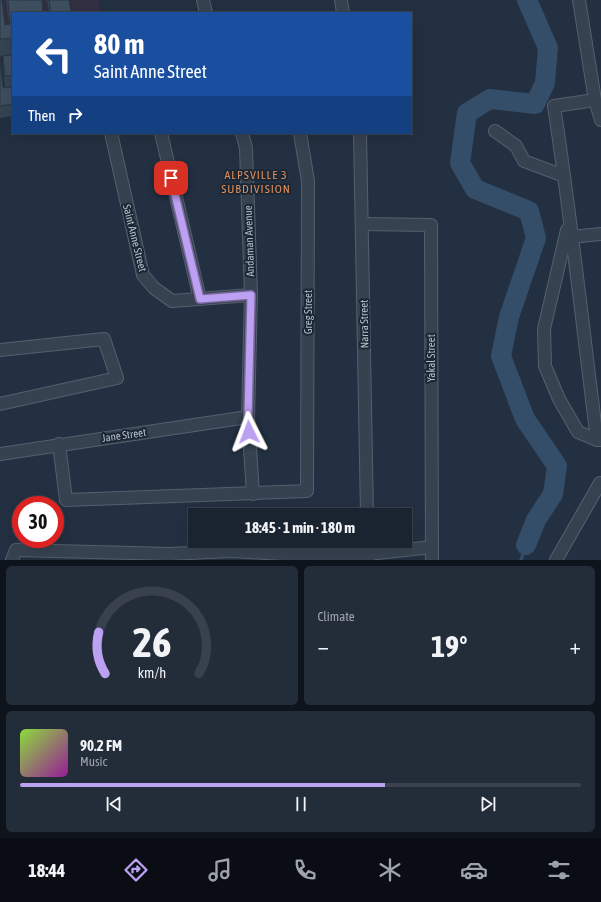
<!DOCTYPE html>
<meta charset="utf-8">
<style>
:root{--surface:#1a2431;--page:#232c39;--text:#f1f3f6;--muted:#9fa4ab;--line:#38414d;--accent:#bca0f2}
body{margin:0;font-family:"Asap Condensed",sans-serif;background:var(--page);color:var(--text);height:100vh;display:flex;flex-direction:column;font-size:15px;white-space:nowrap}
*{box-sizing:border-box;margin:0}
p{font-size:13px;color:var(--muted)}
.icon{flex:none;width:22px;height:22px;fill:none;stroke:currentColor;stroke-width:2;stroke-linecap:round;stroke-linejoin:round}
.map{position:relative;height:560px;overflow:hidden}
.details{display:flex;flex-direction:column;gap:6px;padding:6px;background:#0e141b;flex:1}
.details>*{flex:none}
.top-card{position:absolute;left:12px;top:12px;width:400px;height:122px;border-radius:0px;box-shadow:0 4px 16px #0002,0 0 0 1px var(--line);background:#1a4fa0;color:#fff;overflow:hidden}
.speed{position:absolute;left:12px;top:496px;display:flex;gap:8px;font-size:20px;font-weight:700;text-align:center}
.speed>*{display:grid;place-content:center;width:52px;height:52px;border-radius:50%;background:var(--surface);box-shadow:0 4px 16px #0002,0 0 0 1px var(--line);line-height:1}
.speed .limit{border:6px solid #d22;background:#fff;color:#111}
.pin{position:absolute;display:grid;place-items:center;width:34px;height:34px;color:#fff;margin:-17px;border-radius:8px;box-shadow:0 2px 6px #0006}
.me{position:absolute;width:44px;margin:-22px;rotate:357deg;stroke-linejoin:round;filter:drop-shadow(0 0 3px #0008)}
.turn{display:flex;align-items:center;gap:14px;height:84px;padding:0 16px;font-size:18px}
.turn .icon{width:52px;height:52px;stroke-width:2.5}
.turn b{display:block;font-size:28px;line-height:34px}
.then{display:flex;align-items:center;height:38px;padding:0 16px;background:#0003;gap:8px;font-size:15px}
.big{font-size:30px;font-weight:700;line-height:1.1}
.details .tile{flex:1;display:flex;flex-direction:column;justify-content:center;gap:6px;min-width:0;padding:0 14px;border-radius:6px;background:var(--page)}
.details .dial{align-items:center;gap:0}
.dial svg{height:104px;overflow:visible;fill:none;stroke:var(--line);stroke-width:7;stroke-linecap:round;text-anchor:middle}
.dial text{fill:var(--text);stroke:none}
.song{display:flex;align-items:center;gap:12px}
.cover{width:48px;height:48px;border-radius:6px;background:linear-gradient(135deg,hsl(90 70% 55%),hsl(300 70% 35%))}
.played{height:4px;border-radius:2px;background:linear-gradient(90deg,var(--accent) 65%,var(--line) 65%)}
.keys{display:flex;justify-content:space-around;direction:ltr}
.heat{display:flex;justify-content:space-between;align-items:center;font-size:22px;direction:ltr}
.details .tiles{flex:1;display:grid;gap:6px;grid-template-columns:1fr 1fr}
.tile:last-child{grid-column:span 2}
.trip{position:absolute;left:188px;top:508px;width:224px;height:40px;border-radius:0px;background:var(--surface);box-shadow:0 4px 16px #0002,0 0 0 1px var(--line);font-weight:700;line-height:40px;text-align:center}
.tabs{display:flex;height:64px;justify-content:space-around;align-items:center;background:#0a0e14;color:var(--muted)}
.tabs .icon{width:28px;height:28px}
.tabs .current{color:var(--accent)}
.tabs b{font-size:18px;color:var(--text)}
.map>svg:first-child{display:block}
.medical{fill:#312f41}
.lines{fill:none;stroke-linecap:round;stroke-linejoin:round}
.stream{stroke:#344d69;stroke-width:3.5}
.river{stroke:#344d69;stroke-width:20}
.street-casing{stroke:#55606e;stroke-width:14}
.street{stroke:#374250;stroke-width:12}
.wall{fill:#354453}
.building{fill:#3e4f60;stroke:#2b3743}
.route-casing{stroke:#7a689d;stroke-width:10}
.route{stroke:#bca0f2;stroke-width:7}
.labels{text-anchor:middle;stroke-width:4;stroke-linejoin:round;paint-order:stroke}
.street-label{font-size:11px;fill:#b3bdcb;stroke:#1c2735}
.neighbourhood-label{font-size:12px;letter-spacing:1px;fill:#de8e5b;stroke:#1c2735}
</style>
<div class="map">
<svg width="601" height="560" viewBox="0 0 601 560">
<rect width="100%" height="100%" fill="#223041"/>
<polygon class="medical" points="0,0 99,0 101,13 13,13 13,57 0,59"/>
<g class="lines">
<polyline class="stream" points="521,560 526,545"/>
<polyline class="river" points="526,545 536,520 553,494 557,466 525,419 501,356 509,317 536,238 529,211 475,189 460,163 467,113 490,99 535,104 545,83 548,48 527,0"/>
<defs>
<g id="street">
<polyline points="203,0 206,13"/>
<polyline points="341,0 343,13"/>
<polyline points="579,0 595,100 601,120"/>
<path d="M 595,100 L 554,106 C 571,217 583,329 597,440"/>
<polyline points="495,131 516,146 524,161 564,176"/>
<polyline points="111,133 143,275 154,288 172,301 251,295"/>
<polyline points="161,133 200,299"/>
<polyline points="242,133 246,148 251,295 248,417 253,494"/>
<polyline points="360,133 367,515"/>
<polyline points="362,224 431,225 432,560"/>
<polyline points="567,230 544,329 545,366 559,399 578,432 597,440 601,440"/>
<polyline points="571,237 601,234"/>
<polyline points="0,350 104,339 117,378 0,404"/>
<polyline points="59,444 66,500 307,491 308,181 300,133"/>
<polyline points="0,454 248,417"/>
<polyline points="368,541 368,560"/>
<polyline points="12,560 16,550 169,554 231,551 299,555 368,554 432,547"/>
<polyline points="556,560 600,483"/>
</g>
</defs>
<use href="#street" class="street-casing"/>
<use href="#street" class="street"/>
</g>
<g class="wall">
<polygon points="0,0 5,25 9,24 6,0 42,0 13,13 13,54 0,56"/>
<polygon points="47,0 69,0 71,13 49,13"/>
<polygon points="13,55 13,87 5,88 3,67 3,56"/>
<polygon points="0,60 3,88 13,93 13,116 0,118"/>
</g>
<g class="building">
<polygon points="0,0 2,0 5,25 10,24 8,0 42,0 43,13 13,13 13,38 0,39"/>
<polygon points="49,0 69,0 71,13 51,13"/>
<polygon points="13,55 13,75 5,76 3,56"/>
<polygon points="0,59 3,88 12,87 13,104 0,106"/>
</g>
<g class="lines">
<defs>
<polyline id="route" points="171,178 200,299 251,295 248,417 249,432"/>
</defs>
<use href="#route" class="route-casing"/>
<use href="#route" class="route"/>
</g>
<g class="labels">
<g class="street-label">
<text transform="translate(135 238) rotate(76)" y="4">Saint Anne Street</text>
<text transform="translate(249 241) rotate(-92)" y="4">Andaman Avenue</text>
<text transform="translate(308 312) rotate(-90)" y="4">Greg Street</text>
<text transform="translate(364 324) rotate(-91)" y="4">Narra Street</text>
<text transform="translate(431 358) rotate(-90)" y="4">Yakal Street</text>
<text transform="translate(124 435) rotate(-8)" y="4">Jane Street</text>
</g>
<g class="neighbourhood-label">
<text x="256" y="179">ALPSVILLE 3<tspan x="256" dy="14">SUBDIVISION</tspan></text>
</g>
</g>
</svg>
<div class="speed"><div class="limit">30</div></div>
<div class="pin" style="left:171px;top:178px;background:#d93025"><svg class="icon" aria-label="arrive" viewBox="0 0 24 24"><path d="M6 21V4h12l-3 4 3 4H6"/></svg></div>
<svg class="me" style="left:249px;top:432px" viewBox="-20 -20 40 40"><path d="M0-17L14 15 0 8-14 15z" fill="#bca0f2" stroke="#fff" stroke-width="4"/></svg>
<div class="trip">18:45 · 1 min · 180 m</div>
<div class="top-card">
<div class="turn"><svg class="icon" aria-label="left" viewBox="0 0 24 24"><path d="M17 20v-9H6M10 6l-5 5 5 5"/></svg><div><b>80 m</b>Saint Anne Street</div></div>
<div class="then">Then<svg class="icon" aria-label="right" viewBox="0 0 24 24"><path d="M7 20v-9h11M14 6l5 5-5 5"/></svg></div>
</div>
</div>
<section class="details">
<div class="tiles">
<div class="tile dial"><svg viewBox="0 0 100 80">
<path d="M14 69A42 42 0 1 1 86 69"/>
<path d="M14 69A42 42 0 0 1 9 37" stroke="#bca0f2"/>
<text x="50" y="56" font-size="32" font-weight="700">26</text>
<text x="50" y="72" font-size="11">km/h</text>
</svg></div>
<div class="tile"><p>Climate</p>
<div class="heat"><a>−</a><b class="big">19°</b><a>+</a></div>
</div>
<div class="tile">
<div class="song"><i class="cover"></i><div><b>90.2 FM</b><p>Music</p></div></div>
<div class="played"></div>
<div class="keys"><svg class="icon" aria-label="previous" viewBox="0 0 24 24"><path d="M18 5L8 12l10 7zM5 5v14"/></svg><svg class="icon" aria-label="pause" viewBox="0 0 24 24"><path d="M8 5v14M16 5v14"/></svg><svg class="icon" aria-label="next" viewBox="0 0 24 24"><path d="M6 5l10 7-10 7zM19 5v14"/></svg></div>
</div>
</div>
</section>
<nav class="tabs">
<b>18:44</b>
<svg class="icon current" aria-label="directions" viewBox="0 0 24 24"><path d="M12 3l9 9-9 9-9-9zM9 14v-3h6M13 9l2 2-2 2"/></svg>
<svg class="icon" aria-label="music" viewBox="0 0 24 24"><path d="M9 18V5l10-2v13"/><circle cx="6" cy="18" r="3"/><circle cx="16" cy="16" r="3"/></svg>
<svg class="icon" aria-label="phone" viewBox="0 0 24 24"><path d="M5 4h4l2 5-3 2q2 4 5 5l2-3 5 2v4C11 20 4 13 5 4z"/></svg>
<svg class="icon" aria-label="climate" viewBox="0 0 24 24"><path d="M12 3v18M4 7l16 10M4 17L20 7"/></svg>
<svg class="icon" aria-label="car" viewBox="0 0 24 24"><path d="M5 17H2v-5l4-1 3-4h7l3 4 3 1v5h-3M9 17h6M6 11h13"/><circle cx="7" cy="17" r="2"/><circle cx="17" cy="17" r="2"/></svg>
<svg class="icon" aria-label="filters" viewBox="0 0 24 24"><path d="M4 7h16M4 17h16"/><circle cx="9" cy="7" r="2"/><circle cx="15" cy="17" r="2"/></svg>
</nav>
